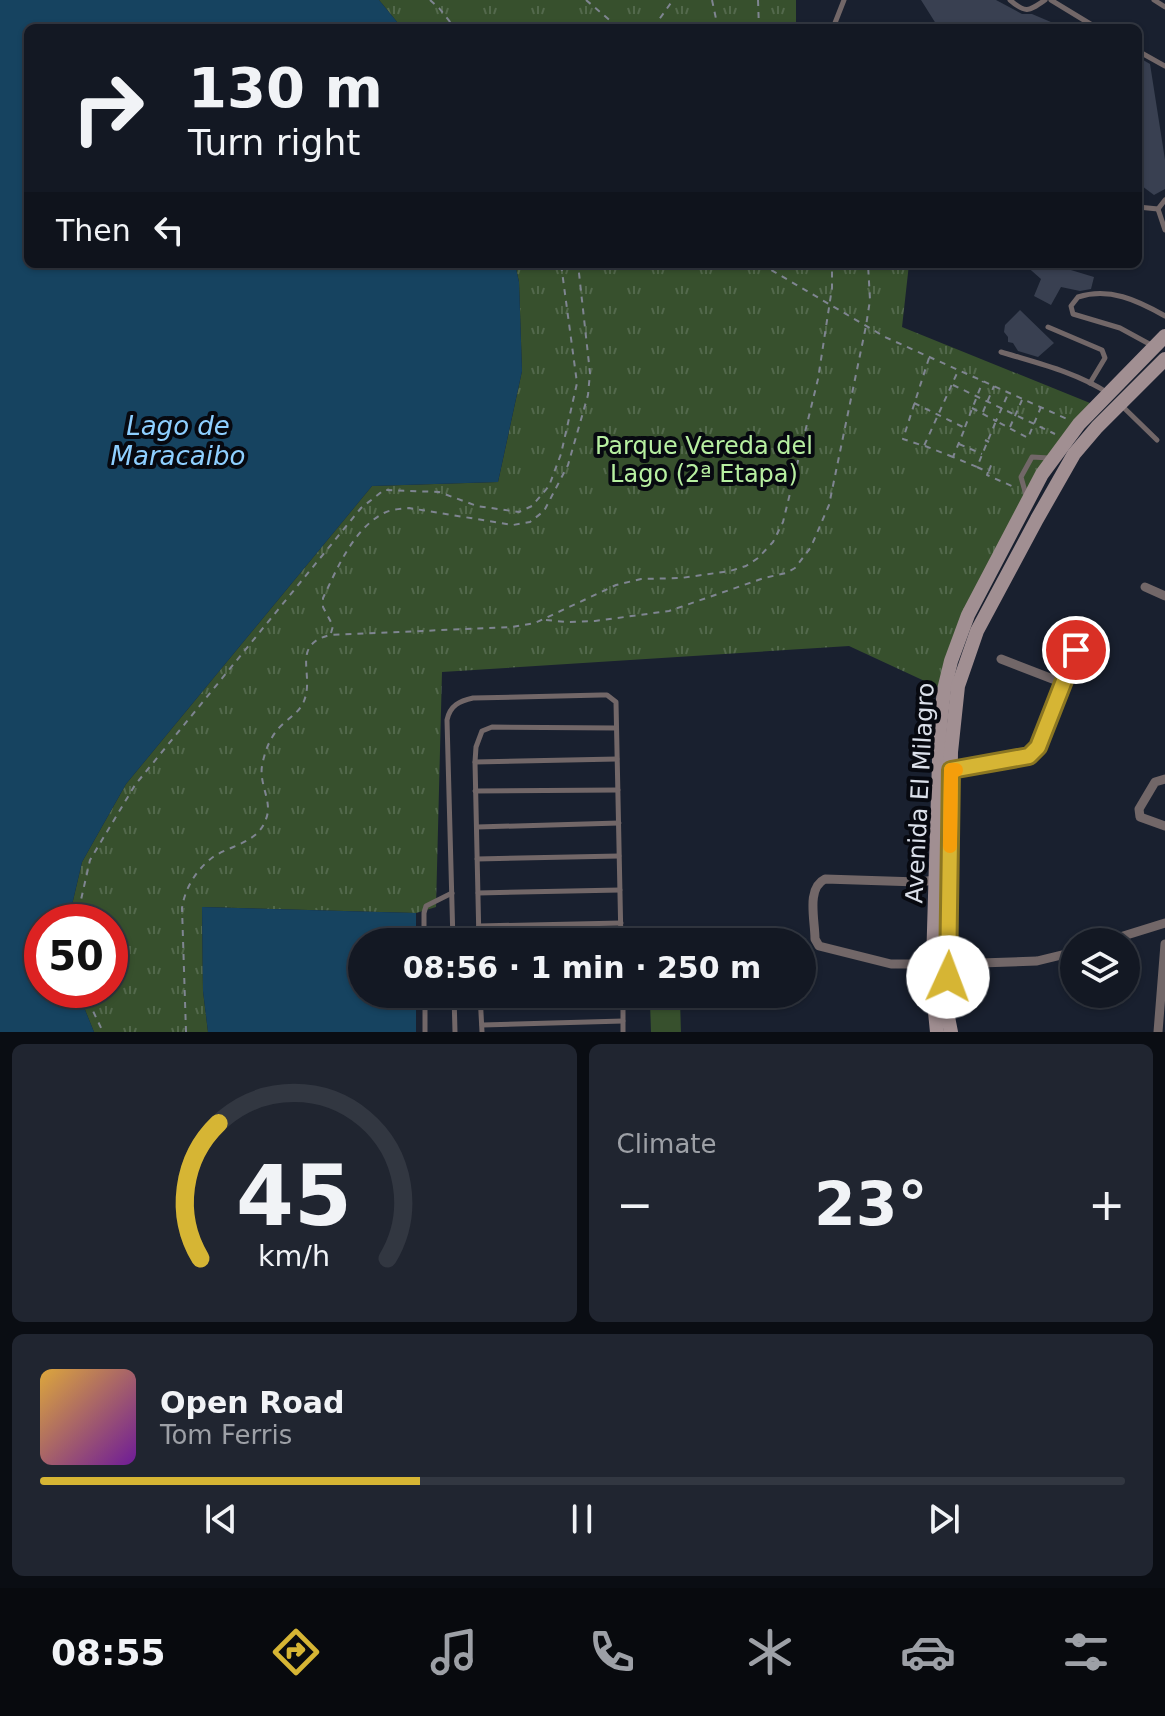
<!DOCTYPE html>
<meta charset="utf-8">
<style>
:root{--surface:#131823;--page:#202530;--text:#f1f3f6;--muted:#9da0a6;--line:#323741;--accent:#d6b534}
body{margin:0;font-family:"DejaVu Sans",sans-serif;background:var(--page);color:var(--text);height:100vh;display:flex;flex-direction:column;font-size:30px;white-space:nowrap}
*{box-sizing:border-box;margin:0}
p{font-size:26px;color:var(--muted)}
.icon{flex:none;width:44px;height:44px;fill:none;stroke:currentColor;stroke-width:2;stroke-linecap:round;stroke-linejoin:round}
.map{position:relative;height:1032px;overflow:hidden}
.side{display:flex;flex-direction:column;gap:12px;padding:12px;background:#0a0d13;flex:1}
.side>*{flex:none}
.guide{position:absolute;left:24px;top:24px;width:1118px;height:244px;border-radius:12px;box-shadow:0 2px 6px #0004,0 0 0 2px var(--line);background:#131823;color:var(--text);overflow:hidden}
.controls{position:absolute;left:1060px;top:928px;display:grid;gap:16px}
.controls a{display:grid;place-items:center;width:80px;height:80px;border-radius:50%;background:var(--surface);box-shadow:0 2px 6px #0004,0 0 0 2px var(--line);font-size:40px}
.speed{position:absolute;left:24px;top:904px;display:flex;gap:16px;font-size:40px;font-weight:700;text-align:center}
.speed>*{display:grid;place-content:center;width:104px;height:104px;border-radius:50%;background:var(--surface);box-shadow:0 2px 6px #0004,0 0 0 2px var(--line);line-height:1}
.speed .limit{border:12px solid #d22;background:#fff;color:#111}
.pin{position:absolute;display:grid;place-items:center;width:68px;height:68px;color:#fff;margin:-34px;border:4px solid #fff;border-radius:50%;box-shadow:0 2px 8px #0007}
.me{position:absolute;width:88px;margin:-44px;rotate:2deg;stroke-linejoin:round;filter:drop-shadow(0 0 6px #0008)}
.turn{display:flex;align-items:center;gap:28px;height:168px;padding:0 32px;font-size:36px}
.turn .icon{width:104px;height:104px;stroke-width:2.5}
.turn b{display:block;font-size:56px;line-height:68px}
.then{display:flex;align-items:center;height:76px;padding:0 32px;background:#0003;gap:16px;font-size:30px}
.big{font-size:60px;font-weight:700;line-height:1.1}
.side .card{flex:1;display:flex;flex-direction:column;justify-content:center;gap:12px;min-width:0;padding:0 28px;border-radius:12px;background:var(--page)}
.side .dial{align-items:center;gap:0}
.dial svg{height:208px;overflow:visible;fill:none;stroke:var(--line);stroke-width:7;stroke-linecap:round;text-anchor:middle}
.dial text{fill:var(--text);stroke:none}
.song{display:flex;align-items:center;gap:24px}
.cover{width:96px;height:96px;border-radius:12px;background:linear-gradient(135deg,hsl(40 70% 55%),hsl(280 70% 35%))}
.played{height:8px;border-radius:4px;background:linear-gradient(90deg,var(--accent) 35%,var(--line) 35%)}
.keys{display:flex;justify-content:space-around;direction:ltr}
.heat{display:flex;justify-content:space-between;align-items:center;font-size:44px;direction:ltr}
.side .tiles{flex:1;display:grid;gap:12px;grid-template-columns:1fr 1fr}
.card:last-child{grid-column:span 2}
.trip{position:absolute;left:348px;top:928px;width:468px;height:80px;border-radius:40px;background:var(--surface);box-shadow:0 2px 6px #0004,0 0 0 2px var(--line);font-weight:700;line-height:80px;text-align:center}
.tabs{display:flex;height:128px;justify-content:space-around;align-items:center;background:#080a0e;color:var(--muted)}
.tabs .icon{width:56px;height:56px}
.tabs .on{color:var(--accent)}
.tabs b{font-size:36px;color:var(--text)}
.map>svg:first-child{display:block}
.park{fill:url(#park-tufts)}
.pitch{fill:#37502d}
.water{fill:#164360}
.building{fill:#394051}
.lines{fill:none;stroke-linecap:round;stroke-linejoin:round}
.path{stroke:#7f8591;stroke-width:2;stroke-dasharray:6 6;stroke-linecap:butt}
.lane{stroke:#726768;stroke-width:5}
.street{stroke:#726768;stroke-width:9}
.secondary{stroke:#a18f92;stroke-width:14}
.route-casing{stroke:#8b7622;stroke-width:20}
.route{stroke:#d6b534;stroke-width:14}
.slow{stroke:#f59e0b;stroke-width:14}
.labels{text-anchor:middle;stroke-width:8;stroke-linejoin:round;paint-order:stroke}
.park-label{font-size:24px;fill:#b7efa1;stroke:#070910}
.street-label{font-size:24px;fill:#dbe0ea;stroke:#070910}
.water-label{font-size:26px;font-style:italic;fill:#8ecfff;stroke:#070910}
</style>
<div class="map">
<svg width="1165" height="1032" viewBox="0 0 1165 1032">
<defs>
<pattern id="park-tufts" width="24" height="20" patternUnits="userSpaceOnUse" patternTransform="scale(2)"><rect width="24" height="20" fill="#37502d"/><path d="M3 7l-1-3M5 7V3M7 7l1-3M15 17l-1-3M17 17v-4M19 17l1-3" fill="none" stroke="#53694c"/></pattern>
</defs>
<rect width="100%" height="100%" fill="#19202f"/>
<g class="park">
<polygon points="379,0 796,0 796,28 402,28"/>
<polygon points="515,264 909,264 902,327 1090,403 996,563 944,690 849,646 442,672 436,907 416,913 202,907 203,991 208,1032 94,1032 77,990 110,990 110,922 68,922 82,862 126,784 372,486 498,482 522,371 519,282"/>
</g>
<polygon class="pitch" points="680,1001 681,1032 651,1032 650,1002"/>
<g class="water">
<polygon points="0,0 379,0 402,28 28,28 28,264 515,264 519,282 522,371 498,482 372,486 126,784 82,862 68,922 42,922 42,990 77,990 94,1032 0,1032"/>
<polygon points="202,907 416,913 416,942 362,942 362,994 416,994 416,1032 208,1032 203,991"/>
</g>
<g class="building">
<polygon points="921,0 996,0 1022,14 1032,14 1065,28 952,28 947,23 938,27"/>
<polygon points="1138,57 1150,64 1165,160 1165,189 1154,195 1138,183"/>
<polygon points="1024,264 1051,264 1094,277 1091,289 1080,291 1061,287 1051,305 1034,296 1041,279"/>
<polygon points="1020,310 1054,343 1038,357 1018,351 1013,343 1008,342 1008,337 1004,332 1005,325"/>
</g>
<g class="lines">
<g class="path">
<polyline points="430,0 439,8 455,28"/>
<polyline points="586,0 619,28"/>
<polyline points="712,0 718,28"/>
<polyline points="758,0 759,28"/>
<polyline points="653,28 673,0"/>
<polyline points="761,264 885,337 1067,419"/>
<polyline points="929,358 903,439 924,446 958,371"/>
<polyline points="953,385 1055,434"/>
<polyline points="914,403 965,428 953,457 977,467 996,421 1028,438 1041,407"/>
<polyline points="972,408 996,421 1008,394"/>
<polyline points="983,412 994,386"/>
<polyline points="965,427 983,381"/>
<polyline points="1010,427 1022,400"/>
<polyline points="985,440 989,442"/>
<polyline points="959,444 982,454"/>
<polyline points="925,446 953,457"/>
<polyline points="977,467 988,472 987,475 1014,487"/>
<polyline points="989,471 993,460"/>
<polyline points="546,620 567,622 595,621 669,611 764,578 786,573 795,568 811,547 829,505 866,326 870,300 868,264"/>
<path d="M 331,633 L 333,626 L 323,607 L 323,598 C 337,569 353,529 384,513 C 392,509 401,509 409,508 L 513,525 L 530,522 L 544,511 L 568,465 L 588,395 L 590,373 L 578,264"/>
<polyline points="76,922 90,860 135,785 361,508 384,490 439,492 477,506 519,512 532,506 549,486 561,454 577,383 561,264"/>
<polyline points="83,990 103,1032"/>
<path d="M 186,1032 L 182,908 C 185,888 196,870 213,857 C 231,845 258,843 266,819 C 273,802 259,785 262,766 C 265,750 271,734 284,723 C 292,716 300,711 304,701 C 315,674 290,645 330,635 L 512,627 L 535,623 L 616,585 L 641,579 L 681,578 L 730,571 L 746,566 L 758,558 L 773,542 L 783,522 L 818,379 L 832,288 L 832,264"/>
</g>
<g class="lane">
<path d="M 1010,0 C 1026,14 1029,11 1045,0"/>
<polyline points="1051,0 1097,28"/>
<polyline points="1154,0 1165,7"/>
<polyline points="833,28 844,0"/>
<polyline points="1138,51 1165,66"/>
<polyline points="1138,207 1158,209"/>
<polyline points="1158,209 1165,230"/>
<polyline points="1158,209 1165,200"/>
<polyline points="1048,327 1102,350 1105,358 1090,383"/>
<path d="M 1153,346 L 1120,328 L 1073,314 L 1071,306 L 1078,297 C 1109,287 1137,300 1165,316"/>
<path d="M 1001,352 C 1037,363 1076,372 1108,393"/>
<polyline points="1120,404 1157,440"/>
<polyline points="1026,495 1021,477 1032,457 1049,458"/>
<polyline points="475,762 617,759"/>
<polyline points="475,791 618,790"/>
<polyline points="477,827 619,823"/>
<polyline points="477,859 619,856"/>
<polyline points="478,893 620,890"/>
<polyline points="479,926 621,923"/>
<polyline points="424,942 424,913 426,906 452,893"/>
<path d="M 453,942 L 447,720 C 450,705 460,701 473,698 L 601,695 L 607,695 L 616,702 L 621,942"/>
<polyline points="479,942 475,762 476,747 482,731 492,727 616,728"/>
<polyline points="425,994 425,1032"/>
<polyline points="454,994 455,1032"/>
<polyline points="480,994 482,1032"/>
<polyline points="623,994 623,1032"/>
<polyline points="482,1025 623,1021"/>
</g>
<g class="street">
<polyline points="1145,587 1165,596"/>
<polyline points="1001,659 1063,683"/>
<polyline points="951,770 1029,756 1038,747 1076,650"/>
<polyline points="1165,779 1155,782 1139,809 1140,817 1165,826"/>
<path d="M 936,880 L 918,882 L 825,879 C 806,888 815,920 815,939 L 819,946 L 891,964 L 950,964 L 1037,961 L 1074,952"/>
<polyline points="1104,942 1165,923"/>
<polyline points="1158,1032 1165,944"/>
</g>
<g class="secondary">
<polyline points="937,1032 933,992 933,964 940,727 944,690 951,661 968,615 1042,474 1079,424 1165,336"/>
<polyline points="951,1032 948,1017 951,752 958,686 966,663 977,631 1037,519 1074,454 1097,427 1165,359"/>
</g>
</g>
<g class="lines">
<defs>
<polyline id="route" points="948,977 951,770 1029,756 1038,747 1076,650"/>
</defs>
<use href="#route" class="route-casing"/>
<use href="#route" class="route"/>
<polyline class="slow" points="950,846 951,770 956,770"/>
</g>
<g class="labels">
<g class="park-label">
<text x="704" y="454">Parque Vereda del<tspan x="704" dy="28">Lago (2ª Etapa)</tspan></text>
</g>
<g class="street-label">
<text transform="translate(920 793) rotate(-87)" y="8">Avenida El Milagro</text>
</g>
<g class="water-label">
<text x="178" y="435">Lago de<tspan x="178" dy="30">Maracaibo</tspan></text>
</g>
</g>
</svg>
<div class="controls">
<a><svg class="icon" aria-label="layers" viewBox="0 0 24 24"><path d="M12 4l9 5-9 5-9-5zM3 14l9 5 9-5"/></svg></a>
</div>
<div class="speed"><div class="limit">50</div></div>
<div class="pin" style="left:1076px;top:650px;background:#d93025"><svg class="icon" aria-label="arrive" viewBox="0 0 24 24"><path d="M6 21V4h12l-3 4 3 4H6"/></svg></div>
<svg class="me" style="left:948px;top:977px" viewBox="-20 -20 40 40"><circle r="19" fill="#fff"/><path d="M0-13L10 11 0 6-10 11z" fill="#d6b534"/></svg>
<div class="trip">08:56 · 1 min · 250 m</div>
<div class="guide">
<div class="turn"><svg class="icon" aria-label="right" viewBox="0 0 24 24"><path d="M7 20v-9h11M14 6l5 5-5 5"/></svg><div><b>130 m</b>Turn right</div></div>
<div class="then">Then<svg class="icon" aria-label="left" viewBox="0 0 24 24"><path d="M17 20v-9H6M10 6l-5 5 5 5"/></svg></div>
</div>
</div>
<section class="side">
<div class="tiles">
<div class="card dial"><svg viewBox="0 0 100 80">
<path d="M14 69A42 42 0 1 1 86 69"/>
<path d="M14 69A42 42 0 0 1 21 17" stroke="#d6b534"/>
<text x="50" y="56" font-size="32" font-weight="700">45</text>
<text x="50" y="72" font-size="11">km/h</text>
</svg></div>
<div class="card"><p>Climate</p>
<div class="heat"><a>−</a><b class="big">23°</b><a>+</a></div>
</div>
<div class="card">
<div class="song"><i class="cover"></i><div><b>Open Road</b><p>Tom Ferris</p></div></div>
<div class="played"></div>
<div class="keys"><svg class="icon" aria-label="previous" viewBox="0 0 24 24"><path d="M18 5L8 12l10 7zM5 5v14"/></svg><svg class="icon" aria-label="pause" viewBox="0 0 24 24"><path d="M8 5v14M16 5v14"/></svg><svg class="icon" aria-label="next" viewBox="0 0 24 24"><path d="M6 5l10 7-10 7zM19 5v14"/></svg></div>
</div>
</div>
</section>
<nav class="tabs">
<b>08:55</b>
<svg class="icon on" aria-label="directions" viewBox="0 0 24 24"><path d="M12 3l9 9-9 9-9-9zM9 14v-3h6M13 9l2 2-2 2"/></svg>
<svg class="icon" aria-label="music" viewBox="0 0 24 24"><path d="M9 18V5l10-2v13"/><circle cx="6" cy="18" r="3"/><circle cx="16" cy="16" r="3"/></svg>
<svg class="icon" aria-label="phone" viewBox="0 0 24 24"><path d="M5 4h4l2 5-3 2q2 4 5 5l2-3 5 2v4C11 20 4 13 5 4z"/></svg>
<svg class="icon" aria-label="climate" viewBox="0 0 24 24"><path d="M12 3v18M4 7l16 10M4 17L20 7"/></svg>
<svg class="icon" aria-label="car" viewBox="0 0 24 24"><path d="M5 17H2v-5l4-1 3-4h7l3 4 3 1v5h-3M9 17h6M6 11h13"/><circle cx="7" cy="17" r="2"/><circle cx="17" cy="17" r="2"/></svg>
<svg class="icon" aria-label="filters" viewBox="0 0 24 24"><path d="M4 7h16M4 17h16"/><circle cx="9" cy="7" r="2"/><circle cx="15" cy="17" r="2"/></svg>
</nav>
